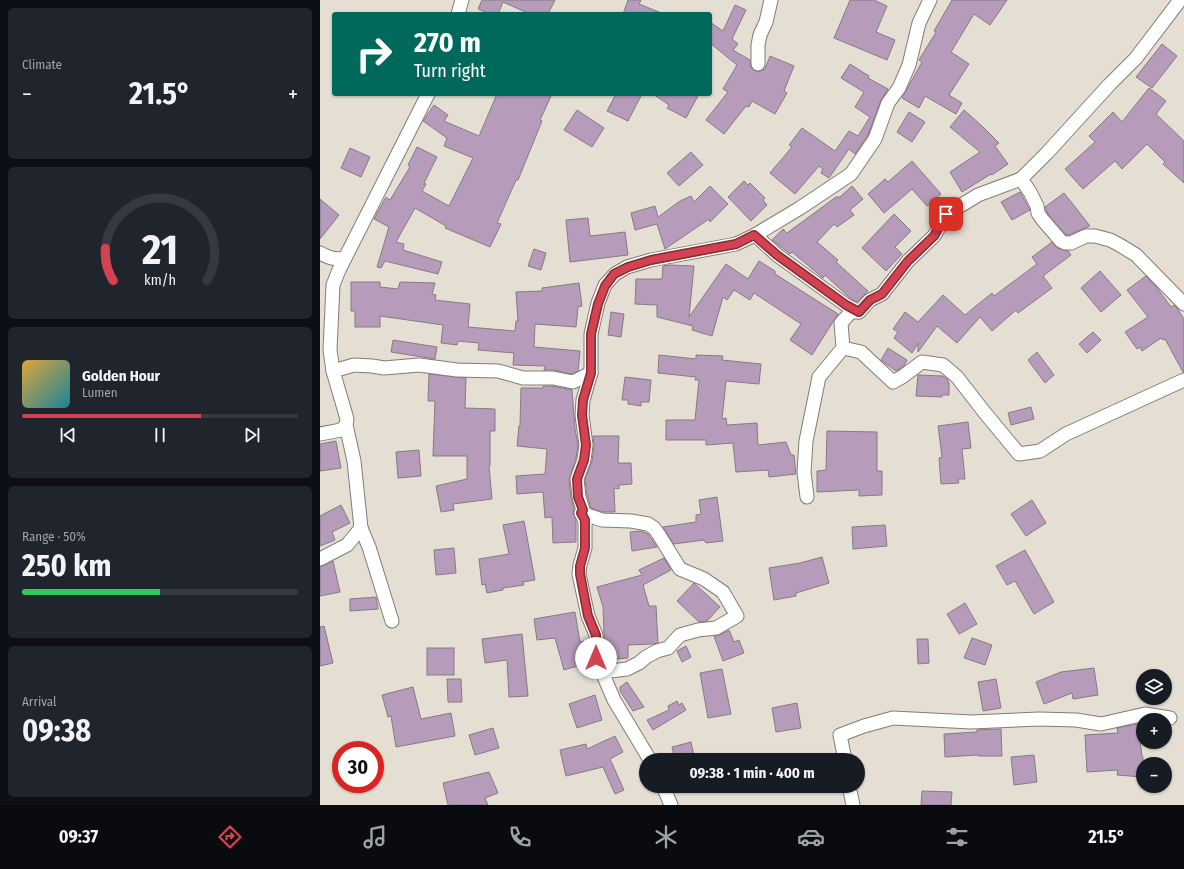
<!DOCTYPE html>
<meta charset="utf-8">
<style>
:root{--surface:#171b24;--page:#20242c;--text:#f1f3f6;--muted:#9ea1a6;--line:#363941;--accent:#d24250}
body{margin:0;font-family:"Fira Sans Condensed",sans-serif;background:var(--page);color:var(--text);height:100vh;display:flex;flex-direction:column;font-size:15px;white-space:nowrap}
*{box-sizing:border-box;margin:0}
p{font-size:13px;color:var(--muted)}
.icon{flex:none;width:22px;height:22px;fill:none;stroke:currentColor;stroke-width:2;stroke-linecap:round;stroke-linejoin:round}
.map{position:relative;flex:1;overflow:hidden}
.drawer{display:flex;flex-direction:column;gap:8px;padding:8px;background:#0d0f14;width:320px}
.drawer>*{flex:none}
.hud{position:absolute;left:12px;top:12px;width:380px;height:84px;border-radius:4px;box-shadow:0 1px 3px #0004;background:#00695c;color:#fff;overflow:hidden}
.buttons{position:absolute;left:816px;top:669px;display:grid;gap:8px}
.buttons a{display:grid;place-items:center;width:36px;height:36px;border-radius:50%;background:var(--surface);box-shadow:0 1px 3px #0004;font-size:20px}
.speed{position:absolute;left:12px;top:741px;display:flex;gap:8px;font-size:20px;font-weight:700;text-align:center}
.speed>*{display:grid;place-content:center;width:52px;height:52px;border-radius:50%;background:var(--surface);box-shadow:0 1px 3px #0004;line-height:1}
.speed .limit{border:6px solid #d22;background:#fff;color:#111}
.pin{position:absolute;display:grid;place-items:center;width:34px;height:34px;color:#fff;margin:-17px;border-radius:8px;box-shadow:0 2px 6px #0006}
.me{position:absolute;width:44px;margin:-22px;rotate:0deg;stroke-linejoin:round;filter:drop-shadow(0 0 3px #0008)}
.turn{display:flex;align-items:center;gap:14px;height:84px;padding:0 16px;font-size:18px}
.turn .icon{width:52px;height:52px;stroke-width:2.5}
.turn b{display:block;font-size:28px;line-height:34px}
.big{font-size:30px;font-weight:700;line-height:1.1}
.drawer .card{flex:1;display:flex;flex-direction:column;justify-content:center;gap:6px;min-width:0;padding:0 14px;border-radius:6px;background:var(--page)}
.drawer .dial{align-items:center;gap:0}
.dial svg{height:104px;overflow:visible;fill:none;stroke:var(--line);stroke-width:7;stroke-linecap:round;text-anchor:middle}
.dial text{fill:var(--text);stroke:none}
.song{display:flex;align-items:center;gap:12px}
.cover{width:48px;height:48px;border-radius:6px;background:linear-gradient(135deg,hsl(40 70% 55%),hsl(190 70% 35%))}
.played{height:4px;border-radius:2px;background:linear-gradient(90deg,var(--accent) 65%,var(--line) 65%)}
.keys{display:flex;justify-content:space-around;direction:ltr}
.heat{display:flex;justify-content:space-between;align-items:center;font-size:22px;direction:ltr}
.charge{height:6px;border-radius:3px;background:linear-gradient(90deg,#34c759 50%,var(--line) 0)}
.trip{position:absolute;left:319px;top:753px;width:226px;height:40px;border-radius:20px;background:var(--surface);box-shadow:0 1px 3px #0004;font-weight:700;line-height:40px;text-align:center}
.tabs{display:flex;height:64px;justify-content:space-around;align-items:center;background:#090b0e;color:var(--muted)}
.tabs .icon{width:28px;height:28px}
.tabs .selected{color:var(--accent)}
.tabs b{font-size:18px;color:var(--text)}
main{display:flex;flex:1;min-height:0}
.map>svg:first-child{display:block}
.building{fill:#b69bba;stroke:#847c85}
.lines{fill:none;stroke-linecap:round;stroke-linejoin:round}
.minor-casing{stroke:#827d73;stroke-width:15}
.minor{stroke:#fff;stroke-width:13}
.route-casing{stroke:#882b34;stroke-width:10}
.route{stroke:#d24250;stroke-width:7}
</style>
<main>
<section class="drawer">
<div class="card"><p>Climate</p>
<div class="heat"><a>−</a><b class="big">21.5°</b><a>+</a></div>
</div>
<div class="card dial"><svg viewBox="0 0 100 80">
<path d="M14 69A42 42 0 1 1 86 69"/>
<path d="M14 69A42 42 0 0 1 8 44" stroke="#d24250"/>
<text x="50" y="56" font-size="32" font-weight="700">21</text>
<text x="50" y="72" font-size="11">km/h</text>
</svg></div>
<div class="card">
<div class="song"><i class="cover"></i><div><b>Golden Hour</b><p>Lumen</p></div></div>
<div class="played"></div>
<div class="keys"><svg class="icon" aria-label="previous" viewBox="0 0 24 24"><path d="M18 5L8 12l10 7zM5 5v14"/></svg><svg class="icon" aria-label="pause" viewBox="0 0 24 24"><path d="M8 5v14M16 5v14"/></svg><svg class="icon" aria-label="next" viewBox="0 0 24 24"><path d="M6 5l10 7-10 7zM19 5v14"/></svg></div>
</div>
<div class="card"><p>Range · 50%</p><b class="big">250 km</b><div class="charge"></div></div>
<div class="card"><p>Arrival</p><b class="big">09:38</b></div>
</section>
<div class="map">
<svg width="864" height="805" viewBox="0 0 864 805">
<rect width="100%" height="100%" fill="#e4ded3"/>
<g class="building">
<polygon points="162,0 235,0 228,14 210,14 183,2 178,14 170,14 158,9"/>
<polygon points="308,0 321,0 319,4 344,14 303,14"/>
<polygon points="530,0 554,0 567,6 556,32 575,40 567,60 514,38"/>
<polygon points="632,0 687,0 670,25 654,14 631,52 649,64 629,95 642,103 636,114 605,96 599,108 582,98 602,62 599,60 616,32 614,31"/>
<polygon points="415,5 426,10 412,39 418,44 413,50 430,60 431,68 438,72 445,69 450,56 474,66 464,91 467,93 455,114 432,101 429,107 426,106 404,134 386,120 408,92 403,89 417,65 390,43 390,22 403,31"/>
<polygon points="842,44 857,56 832,88 816,77"/>
<polygon points="530,64 549,76 548,78 568,89 561,100 548,135 535,154 529,149 509,178 501,173 503,169 499,166 475,194 450,173 472,147 469,145 482,128 515,151 529,131 538,136 550,117 535,107 544,92 521,78"/>
<polygon points="829,88 846,101 836,114 864,141 864,183 843,164 845,162 827,144 802,169 795,161 763,189 745,169 775,142 769,136 793,112 802,122"/>
<polygon points="177,94 232,94 220,120 222,121 198,180 196,180 177,223 181,224 170,247 125,228 126,226 95,208 76,242 84,244 83,250 122,262 118,274 65,261 61,268 57,267 69,227 54,219 66,197 70,200 90,167 88,165 97,147 117,157 104,183 106,184 102,191 129,206 153,158 124,146 127,138 103,121 114,105 128,115 124,121 159,136"/>
<polygon points="296,94 322,94 308,121 287,111"/>
<polygon points="333,94 379,94 366,118 347,108 349,105"/>
<polygon points="257,110 284,128 272,147 244,130"/>
<polygon points="644,110 662,126 679,143 675,146 688,164 672,175 671,174 642,192 630,172 660,152 630,127"/>
<polygon points="589,112 605,122 592,142 577,132"/>
<polygon points="30,148 50,157 41,177 21,168"/>
<polygon points="371,152 383,165 359,186 347,173"/>
<polygon points="592,161 621,194 607,206 592,189 564,213 548,194 565,179 568,182"/>
<polygon points="424,181 428,185 430,183 445,198 443,200 447,205 431,221 408,197"/>
<polygon points="390,186 408,204 390,222 389,219 345,249 337,224 315,230 311,213 335,206 338,217 360,201 371,196 374,202"/>
<polygon points="532,186 543,199 530,210 534,215 517,227 514,224 497,242 518,260 516,262 548,291 537,302 531,299 505,275 503,278 472,252 470,254 452,240 463,229 467,233 516,197 520,197"/>
<polygon points="700,192 710,210 692,220 681,202"/>
<polygon points="744,193 770,226 749,235 746,235 728,214 725,207"/>
<polygon points="0,199 19,215 0,239"/>
<polygon points="574,214 591,231 575,247 582,254 566,271 542,248"/>
<polygon points="268,218 270,236 305,232 308,255 250,262 246,220"/>
<polygon points="732,242 737,248 748,251 751,255 723,276 732,288 698,313 696,310 672,331 660,317 637,343 617,326 598,352 598,343 592,353 574,338 578,332 573,329 585,312 598,322 623,295 645,315 672,293 674,296 717,264 712,257"/>
<polygon points="214,249 226,253 221,270 208,266"/>
<polygon points="439,261 455,271 455,274 518,314 492,355 470,340 481,324 434,293 430,300 414,290 407,300 403,297 392,336 372,330 373,326 337,317 337,305 315,304 316,279 342,279 343,266 350,265 374,266 369,317 406,264 428,279"/>
<polygon points="780,271 801,295 781,312 761,288"/>
<polygon points="826,276 837,288 851,307 854,305 857,308 864,319 864,372 863,372 845,339 843,340 841,338 822,351 820,347 817,349 805,332 828,317 807,290"/>
<polygon points="31,282 60,282 60,287 78,289 80,282 115,283 112,294 116,295 115,300 150,304 148,327 195,331 196,321 198,321 196,292 222,291 222,288 259,283 262,306 258,307 256,327 215,324 214,347 260,351 258,371 252,374 234,370 224,370 225,366 193,365 194,353 158,350 159,343 138,341 137,345 121,343 123,325 60,316 60,327 35,327 35,311 31,311"/>
<polygon points="291,312 304,314 301,337 288,335"/>
<polygon points="773,332 781,340 767,353 759,344"/>
<polygon points="73,340 117,347 115,359 71,352"/>
<polygon points="568,348 587,360 584,366 576,371 561,360"/>
<polygon points="717,352 734,375 725,383 708,360"/>
<polygon points="339,355 376,359 376,355 403,356 402,360 441,364 439,384 406,381 402,419 406,418 407,425 437,423 438,445 466,442 471,455 474,455 476,474 449,477 448,470 416,472 413,443 386,445 386,440 346,440 346,420 375,420 379,380 375,380 376,377 338,373"/>
<polygon points="109,374 146,378 145,408 175,409 175,431 170,431 170,466 169,466 172,499 133,504 134,510 121,512 116,486 147,479 147,456 113,456 115,401 108,401"/>
<polygon points="598,375 623,376 628,380 628,383 629,383 629,395 622,395 622,397 596,396"/>
<polygon points="305,377 331,380 329,402 321,402 321,406 308,404 308,400 302,400"/>
<polygon points="223,386 232,386 252,390 255,429 258,445 256,458 249,480 251,498 254,509 253,513 256,520 256,542 233,543 232,517 225,518 223,492 197,494 196,476 225,474 227,449 197,446 199,426 200,426 201,388 223,388"/>
<polygon points="711,407 714,419 691,425 688,413"/>
<polygon points="648,422 651,448 642,449 645,479 638,479 639,483 621,484 619,458 622,457 618,426"/>
<polygon points="507,431 557,432 557,471 562,471 562,495 539,496 539,490 497,492 497,471 506,470"/>
<polygon points="273,436 299,436 298,463 311,463 312,484 299,485 299,489 294,488 295,512 283,512 271,508 267,495 265,480 272,461 274,446"/>
<polygon points="16,441 21,468 0,471 0,444"/>
<polygon points="99,450 101,476 78,478 76,452"/>
<polygon points="397,497 403,541 386,543 384,540 354,544 343,527 376,522 376,515 381,514 379,500"/>
<polygon points="712,500 726,523 706,536 691,514"/>
<polygon points="21,505 30,523 12,532 15,540 0,546 0,516"/>
<polygon points="204,521 215,580 203,582 204,585 183,588 183,590 167,593 165,584 162,585 159,559 189,554 183,525"/>
<polygon points="565,525 567,546 533,549 532,527"/>
<polygon points="321,531 328,534 337,547 312,551 310,532"/>
<polygon points="134,548 136,573 116,575 114,550"/>
<polygon points="705,550 734,602 714,614 695,581 687,585 676,566"/>
<polygon points="502,557 509,583 476,593 476,596 454,600 449,568 480,563"/>
<polygon points="344,558 351,570 323,585 329,606 336,606 338,643 332,644 308,645 308,658 285,660 283,607 277,587 322,575 319,570"/>
<polygon points="13,561 20,592 0,596 0,567"/>
<polygon points="374,583 400,607 387,621 379,622 357,601"/>
<polygon points="56,597 58,609 30,611 30,599"/>
<polygon points="645,603 657,624 639,634 627,614"/>
<polygon points="255,612 260,642 264,641 268,655 268,663 244,670 235,638 217,640 214,619"/>
<polygon points="4,626 13,663 0,666 0,627"/>
<polygon points="409,630 414,642 419,640 424,653 403,661 394,636 400,635"/>
<polygon points="202,634 208,696 189,697 187,660 165,663 162,639"/>
<polygon points="652,638 672,645 665,665 644,658"/>
<polygon points="597,639 608,639 609,663 598,664"/>
<polygon points="366,646 371,657 362,662 357,651"/>
<rect x="107" y="648" width="27" height="27"/>
<polygon points="774,668 778,695 753,699 752,693 724,704 716,682 741,672"/>
<polygon points="402,669 411,714 388,718 380,673"/>
<polygon points="127,679 141,679 142,702 128,702"/>
<polygon points="676,679 681,708 663,711 658,682"/>
<polygon points="307,682 324,707 313,711 300,691 300,687"/>
<polygon points="93,687 101,719 131,713 135,736 76,747 71,716 68,717 62,695"/>
<polygon points="275,695 282,720 257,728 249,704"/>
<polygon points="357,701 359,705 362,703 366,710 333,730 327,720 349,710 348,706"/>
<polygon points="477,703 481,728 456,732 452,708"/>
<polygon points="818,724 822,756 823,757 822,777 797,775 798,770 767,772 765,735 798,733 797,728"/>
<polygon points="173,728 179,748 155,755 149,735"/>
<polygon points="681,729 682,756 658,756 658,755 625,757 624,734 657,732 657,730"/>
<polygon points="295,736 303,752 290,759 304,790 295,794 283,767 246,776 240,750 266,744 267,749"/>
<polygon points="371,742 375,760 355,760 352,747"/>
<polygon points="714,755 717,782 694,785 691,757"/>
<polygon points="169,772 178,793 165,798 168,805 128,805 123,783"/>
<polygon points="602,791 632,792 631,805 601,805"/>
</g>
<g class="lines">
<defs>
<g id="minor">
<polyline points="138,14 142,0"/>
<polyline points="438,64 438,45 440,35 446,22 451,0"/>
<polyline points="701,179 710,192 717,206 718,213 722,219 741,241 745,243 751,243 766,236 775,236 790,240 798,244 816,255 864,304"/>
<polyline points="435,235 457,255 526,305 539,312"/>
<path d="M 0,253 C 9,258 15,260 25,258"/>
<polyline points="523,348 541,352 573,382 582,377 602,362 623,365 637,377 665,413 699,454 720,451 746,434 864,380"/>
<polyline points="13,371 34,365 52,366 64,368 99,365 137,370 178,371 203,378 233,378 253,382 271,373"/>
<polyline points="0,434 21,430 26,425"/>
<polyline points="487,497 484,472 486,441 499,377 523,348 521,323 531,312 539,312 550,300 562,294 588,261 614,236 627,214 658,195 701,179 727,153 789,85 816,58 860,0"/>
<polyline points="261,513 282,520 311,521 328,524 334,528 339,535 360,569 384,579 403,592 417,616 396,628 378,630 360,635 348,648 337,651 326,657 319,663 307,669 282,672 276,668 276,635 268,616 259,574 260,565 265,548 265,521 261,513 263,510 259,497 257,479 264,460 266,445 262,415 263,400 271,373 271,334 278,303 285,285 295,274 307,267 331,260 416,244 435,235 480,208 531,174 555,139 568,103 579,88 589,65 599,23 610,0"/>
<polyline points="0,559 27,545 41,528"/>
<polyline points="72,621 49,547 41,528 34,461 26,425 27,419 13,371 10,350 13,285 19,270 108,94"/>
<polyline points="282,672 294,700 330,760"/>
<polyline points="525,760 520,735 544,726 573,718 651,722 719,719 756,720 781,724 825,714 850,718"/>
<polyline points="343,786 351,805"/>
<polyline points="529,786 533,805"/>
</g>
</defs>
<use href="#minor" class="minor-casing"/>
<use href="#minor" class="minor"/>
</g>
<g class="lines">
<defs>
<polyline id="route" points="276,658 276,635 268,616 260,574 260,566 265,548 265,520 261,513 263,510 258,497 257,479 264,460 266,445 262,415 263,400 271,373 271,334 278,304 285,286 294,274 308,267 331,260 416,244 434,235 457,255 526,305 539,312 550,300 562,294 588,261 614,236 626,214"/>
</defs>
<use href="#route" class="route-casing"/>
<use href="#route" class="route"/>
</g>
</svg>
<div class="buttons">
<a><svg class="icon" aria-label="layers" viewBox="0 0 24 24"><path d="M12 4l9 5-9 5-9-5zM3 14l9 5 9-5"/></svg></a>
<a>+</a>
<a>−</a>
</div>
<div class="speed"><div class="limit">30</div></div>
<div class="pin" style="left:626px;top:214px;background:#d93025"><svg class="icon" aria-label="arrive" viewBox="0 0 24 24"><path d="M6 21V4h12l-3 4 3 4H6"/></svg></div>
<svg class="me" style="left:276px;top:658px" viewBox="-20 -20 40 40"><circle r="19" fill="#fff"/><path d="M0-13L10 11 0 6-10 11z" fill="#d24250"/></svg>
<div class="trip">09:38 · 1 min · 400 m</div>
<div class="hud">
<div class="turn"><svg class="icon" aria-label="right" viewBox="0 0 24 24"><path d="M7 20v-9h11M14 6l5 5-5 5"/></svg><div><b>270 m</b>Turn right</div></div>
</div>
</div>
</main>
<nav class="tabs">
<b>09:37</b>
<svg class="icon selected" aria-label="directions" viewBox="0 0 24 24"><path d="M12 3l9 9-9 9-9-9zM9 14v-3h6M13 9l2 2-2 2"/></svg>
<svg class="icon" aria-label="music" viewBox="0 0 24 24"><path d="M9 18V5l10-2v13"/><circle cx="6" cy="18" r="3"/><circle cx="16" cy="16" r="3"/></svg>
<svg class="icon" aria-label="phone" viewBox="0 0 24 24"><path d="M5 4h4l2 5-3 2q2 4 5 5l2-3 5 2v4C11 20 4 13 5 4z"/></svg>
<svg class="icon" aria-label="climate" viewBox="0 0 24 24"><path d="M12 3v18M4 7l16 10M4 17L20 7"/></svg>
<svg class="icon" aria-label="car" viewBox="0 0 24 24"><path d="M5 17H2v-5l4-1 3-4h7l3 4 3 1v5h-3M9 17h6M6 11h13"/><circle cx="7" cy="17" r="2"/><circle cx="17" cy="17" r="2"/></svg>
<svg class="icon" aria-label="filters" viewBox="0 0 24 24"><path d="M4 7h16M4 17h16"/><circle cx="9" cy="7" r="2"/><circle cx="15" cy="17" r="2"/></svg>
<b>21.5°</b>
</nav>
